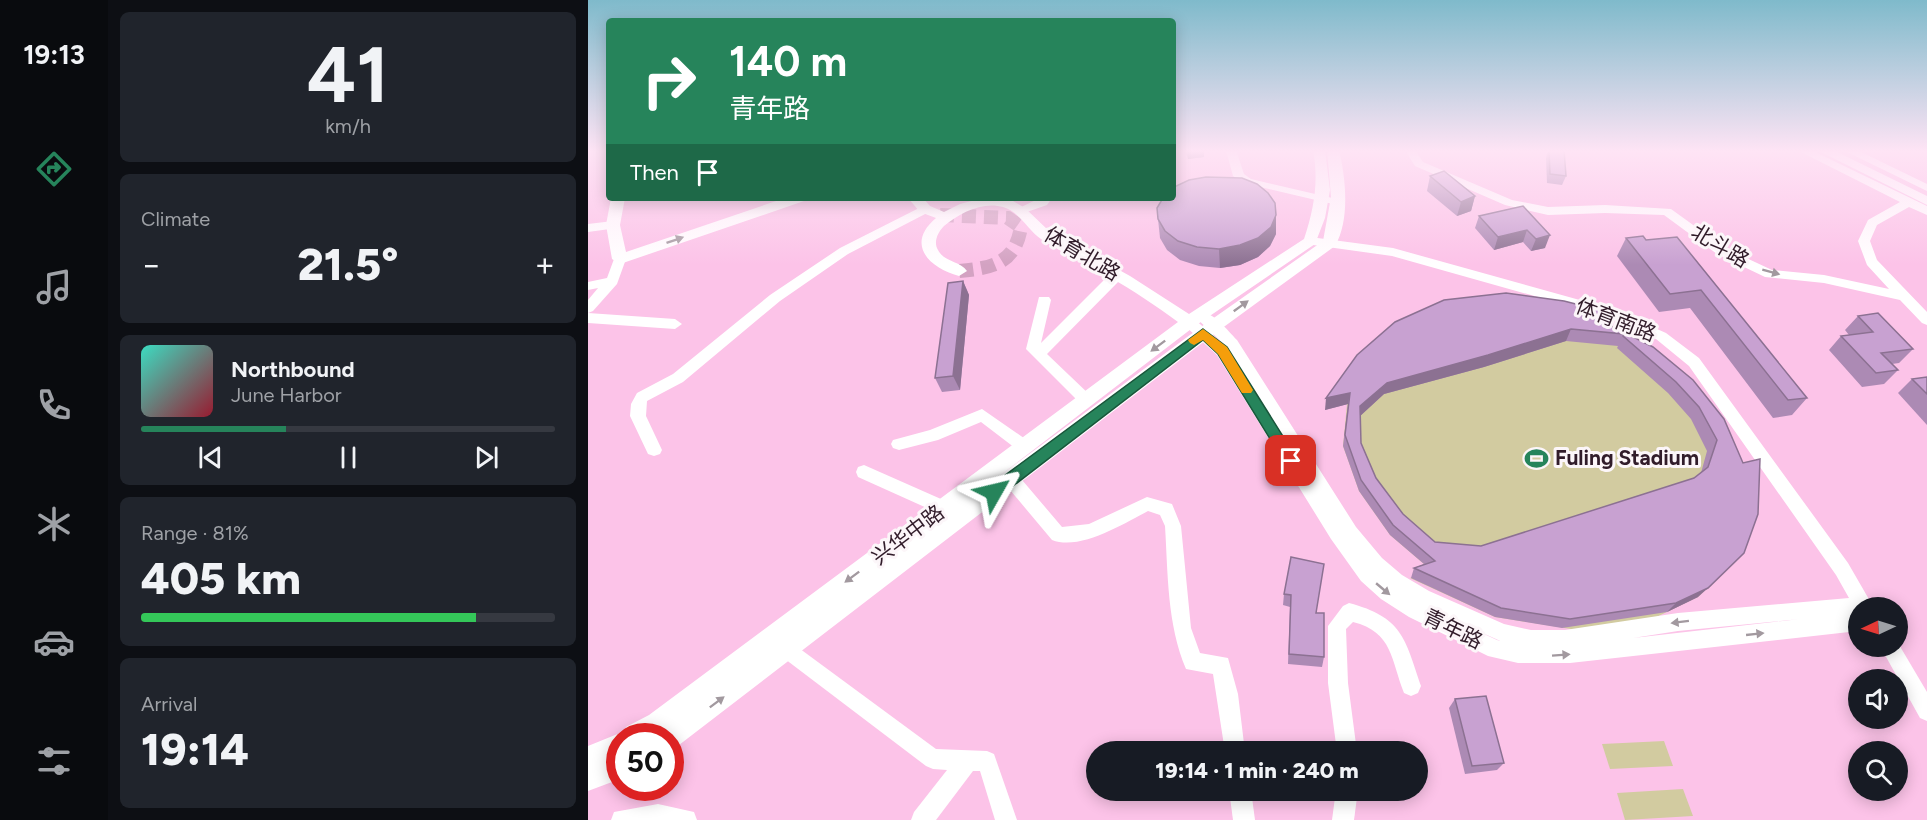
<!DOCTYPE html>
<meta charset="utf-8">
<style>
:root{--surface:#171b24;--page:#20242c;--text:#f1f3f6;--muted:#9ea1a6;--line:#363941;--accent:#26845b}
body{margin:0;font-family:Figtree,"Noto Sans SC",sans-serif;background:var(--page);color:var(--text);height:100vh;display:flex;flex-direction:column;font-size:22px;white-space:nowrap}
*{box-sizing:border-box;margin:0}
p{font-size:20px;color:var(--muted)}
.icon{flex:none;width:33px;height:33px;fill:none;stroke:currentColor;stroke-width:2;stroke-linecap:round;stroke-linejoin:round}
.map{position:relative;flex:1;overflow:hidden}
.sheet{display:flex;flex-direction:column;gap:12px;padding:12px;background:#0d0f14;width:480px}
.sheet>*{flex:none}
.banner{position:absolute;left:18px;top:18px;width:570px;height:183px;border-radius:6px;box-shadow:0 3px 15px #0003;background:#26845b;color:#fff;overflow:hidden}
.needle{width:39px;rotate:266deg}
.fabs{position:absolute;left:1260px;top:597px;display:grid;gap:12px}
.fabs a{display:grid;place-items:center;width:60px;height:60px;border-radius:50%;background:var(--surface);box-shadow:0 3px 15px #0003;font-size:30px}
.speed{position:absolute;left:18px;top:723px;display:flex;gap:12px;font-size:30px;font-weight:700;text-align:center}
.speed>*{display:grid;place-content:center;width:78px;height:78px;border-radius:50%;background:var(--surface);box-shadow:0 3px 15px #0003;line-height:1}
.speed .limit{border:9px solid #d22;background:#fff;color:#111}
.pin{position:absolute;display:grid;place-items:center;width:51px;height:51px;color:#fff;margin:-26px;border-radius:12px;box-shadow:0 3px 9px #0006}
.me{position:absolute;width:66px;margin:-33px;rotate:53deg;stroke-linejoin:round;filter:drop-shadow(0 0 4px #0008)}
.turn{display:flex;align-items:center;gap:21px;height:126px;padding:0 24px;font-size:27px}
.turn .icon{width:78px;height:78px;stroke-width:2.5}
.turn b{display:block;font-size:42px;line-height:51px}
.then{display:flex;align-items:center;height:57px;padding:0 24px;background:#0003;gap:12px;font-size:22px}
.big{font-size:45px;font-weight:800;line-height:1.1}
.sheet .card{flex:1;display:flex;flex-direction:column;justify-content:center;gap:9px;min-width:0;padding:0 21px;border-radius:9px;background:var(--page)}
.sheet .dial{align-items:center;gap:0}
.dial b{font-size:78px;line-height:1}
.song{display:flex;align-items:center;gap:18px}
.cover{width:72px;height:72px;border-radius:9px;background:linear-gradient(135deg,hsl(170 70% 55%),hsl(350 70% 35%))}
.played{height:6px;border-radius:3px;background:linear-gradient(90deg,var(--accent) 35%,var(--line) 35%)}
.keys{display:flex;justify-content:space-around;direction:ltr}
.heat{display:flex;justify-content:space-between;align-items:center;font-size:33px;direction:ltr}
.charge{height:9px;border-radius:4px;background:linear-gradient(90deg,#34c759 81%,var(--line) 0)}
.trip{position:absolute;left:498px;top:741px;width:342px;height:60px;border-radius:30px;background:var(--surface);box-shadow:0 3px 15px #0003;font-weight:800;line-height:60px;text-align:center}
main{display:flex;flex:1;min-height:0}
.tab-bar{display:flex;flex-direction:column;width:108px;justify-content:space-around;align-items:center;background:#090b0e;color:var(--muted)}
.tab-bar .icon{width:42px;height:42px}
.tab-bar .on{color:var(--accent)}
.tab-bar b{font-size:27px;color:var(--text)}
.map>svg:first-child{display:block}
.green{fill:#d2cba0}
.lines{fill:none;stroke-linecap:round;stroke-linejoin:round}
.major-tunnel{stroke:#d3a2c2;stroke-width:14;stroke-dasharray:14 8;stroke-linecap:butt}
.minor{fill:#fff;fill-rule:evenodd}
.major{fill:#fff;fill-rule:evenodd}
.wall{fill:#ac8ab4;fill-rule:evenodd}
.shaded-wall{fill:#8c7192}
.building{fill:#c8a1d1;stroke:#8c7192;stroke-width:1.5;fill-rule:evenodd}
.oneway{fill:#a2999f}
.route{fill:#26845b;stroke:#19563b;stroke-width:1.5}
.slow{fill:#f59e0b}
.labels{text-anchor:middle;stroke-width:6;stroke-linejoin:round;paint-order:stroke}
.street-label{font-size:21px;fill:#311c2a;stroke:#fcf6f9}
.poi-label{font-size:21px;font-weight:bold;fill:#311c2a;stroke:#fcf6f9;text-anchor:start}
</style>
<main>
<nav class="tab-bar">
<b>19:13</b>
<svg class="icon on" aria-label="directions" viewBox="0 0 24 24"><path d="M12 3l9 9-9 9-9-9zM9 14v-3h6M13 9l2 2-2 2"/></svg>
<svg class="icon" aria-label="music" viewBox="0 0 24 24"><path d="M9 18V5l10-2v13"/><circle cx="6" cy="18" r="3"/><circle cx="16" cy="16" r="3"/></svg>
<svg class="icon" aria-label="phone" viewBox="0 0 24 24"><path d="M5 4h4l2 5-3 2q2 4 5 5l2-3 5 2v4C11 20 4 13 5 4z"/></svg>
<svg class="icon" aria-label="climate" viewBox="0 0 24 24"><path d="M12 3v18M4 7l16 10M4 17L20 7"/></svg>
<svg class="icon" aria-label="car" viewBox="0 0 24 24"><path d="M5 17H2v-5l4-1 3-4h7l3 4 3 1v5h-3M9 17h6M6 11h13"/><circle cx="7" cy="17" r="2"/><circle cx="17" cy="17" r="2"/></svg>
<svg class="icon" aria-label="filters" viewBox="0 0 24 24"><path d="M4 7h16M4 17h16"/><circle cx="9" cy="7" r="2"/><circle cx="15" cy="17" r="2"/></svg>
</nav>
<section class="sheet">
<div class="card dial"><b>41</b><p>km/h</p></div>
<div class="card"><p>Climate</p>
<div class="heat"><a>−</a><b class="big">21.5°</b><a>+</a></div>
</div>
<div class="card">
<div class="song"><i class="cover"></i><div><b>Northbound</b><p>June Harbor</p></div></div>
<div class="played"></div>
<div class="keys"><svg class="icon" aria-label="previous" viewBox="0 0 24 24"><path d="M18 5L8 12l10 7zM5 5v14"/></svg><svg class="icon" aria-label="pause" viewBox="0 0 24 24"><path d="M8 5v14M16 5v14"/></svg><svg class="icon" aria-label="next" viewBox="0 0 24 24"><path d="M6 5l10 7-10 7zM19 5v14"/></svg></div>
</div>
<div class="card"><p>Range · 81%</p><b class="big">405 km</b><div class="charge"></div></div>
<div class="card"><p>Arrival</p><b class="big">19:14</b></div>
</section>
<div class="map">
<svg width="1339" height="820" viewBox="0 0 1339 820">
<rect width="100%" height="100%" fill="#fcc3e8"/>
<g class="green">
<polygon points="971,313 1058,359 1127,431 1146,563 1110,597 1054,624 989,630 907,617 822,578 843,570 802,535 771,491 755,446 759,404"/>
<polygon points="1076,741 1085,766 1022,769 1014,744"/>
<polygon points="1095,789 1105,816 1037,820 1029,793"/>
</g>
<g class="lines">
<path class="major-tunnel" d="M 352,215 L 420,218 L 433,227 C 427,264 404,268 371,271"/>
<g class="minor">
<polygon points="638,150 648,150 656,174 663,179 753,200 755,202 749,205 655,183 645,176"/>
<polygon points="817,150 827,150 835,162 924,200 960,207 1017,205 1083,209 1137,248 1184,270 1236,275 1301,289 1279,265 1270,241 1280,220 1312,202 1209,150 1223,150 1339,206 1339,215 1321,207 1289,225 1282,241 1289,260 1339,312 1339,325 1334,323 1312,300 1236,283 1177,277 1129,254 1076,215 1017,213 960,215 917,205 827,166"/>
<polygon points="1255,150 1269,150 1339,184 1339,191"/>
<polygon points="452,198 464,198 459,205 433,214 427,210"/>
<polygon points="337,205 343,209 341,212 260,254 192,301 95,382 59,401 58,416 74,450 72,454 66,456 60,454 42,416 43,404 49,393 85,374 182,295 252,248"/>
<polygon points="25,221 31,225 29,228 0,232 0,224"/>
<path d="M 722,237 L 805,248 L 1024,309 L 1078,333 L 1111,358 L 1260,563 L 1286,608 L 1270,608 L 1270,631 L 982,663 L 930,663 L 900,656 L 821,617 L 793,599 L 773,581 L 743,539 L 629,355 L 596,325 L 594,322 L 596,319 L 606,319 L 639,347 L 605,315 L 607,312 C 623,308 639,330 649,340 L 768,527 L 794,558 L 814,575 L 841,591 L 916,624 L 943,630 L 977,630 L 1090,613 L 1261,598 L 1248,575 L 1101,366 L 1068,339 L 1014,315 L 804,256 L 718,244 L 718,238 ZM 863,619 L 908,639 L 912,641 L 909,640 ZM 1212,619 L 1045,638 L 1090,631 Z"/>
<polygon points="32,255 38,259 29,284 5,311 0,313 0,300 10,288 0,290 0,282 19,278 26,259"/>
<polygon points="529,271 534,272 535,275 534,278 459,354 503,396 505,400 503,404 493,404 438,349 451,297 461,297 463,300 453,343 524,272"/>
<polygon points="0,313 87,319 94,324 87,329 0,323"/>
<polygon points="394,409 443,443 445,447 443,451 437,453 431,451 393,422 350,440 311,450 305,448 303,444 305,440 342,430"/>
<polygon points="276,465 362,503 364,508 362,513 356,515 350,513 270,477 268,472 270,467"/>
<path d="M 423,472 L 429,474 L 474,527 L 501,524 L 559,497 L 584,504 L 593,526 L 603,628 L 612,653 L 640,658 L 650,694 L 657,752 L 637,752 L 625,674 L 598,669 C 579,624 580,574 577,526 L 572,515 L 560,511 C 535,524 492,551 464,540 L 417,484 L 415,479 L 417,474 Z"/>
<path d="M 761,603 C 814,617 817,638 833,686 L 830,693 L 823,696 L 816,693 C 803,660 805,632 765,622 L 758,629 L 760,683 L 769,752 L 749,752 L 740,683 L 740,626 L 755,606 Z"/>
<polygon points="200,640 348,749 399,751 406,754 429,820 407,820 392,771 385,771 348,820 323,820 326,812 359,770 345,769 338,766 193,656 191,649 193,642"/>
<polygon points="1310,643 1339,692 1339,721 1332,718 1292,646 1310,646"/>
<polygon points="641,790 663,790 667,820 645,820"/>
<polygon points="748,790 770,790 766,820 744,820"/>
<polygon points="70,804 106,812 109,820 23,820 26,812"/>
</g>
<g class="major">
<path d="M 725,150 L 737,150 L 742,190 L 737,218 L 727,244 L 607,326 L 410,477 L 610,329 L 735,241 L 743,197 L 739,150 L 751,150 C 758,179 762,220 747,246 L 622,337 L 91,745 L 82,748 L 82,736 L 32,736 L 32,779 L 0,791 L 0,746 L 32,733 L 36,734 L 38,727 L 61,715 L 590,322 C 568,306 545,290 521,277 C 498,264 475,253 453,239 C 440,230 431,211 415,207 C 395,201 371,213 356,226 C 350,232 345,242 350,250 C 356,262 372,261 379,271 L 371,276 C 341,268 317,244 348,218 L 332,212 L 320,198 L 335,198 L 342,206 L 356,212 L 372,204 L 395,198 L 425,201 L 437,208 L 461,231 L 542,276 L 601,314 L 716,239 C 726,209 731,181 725,150 Z"/>
<polygon points="1229,150 1245,150 1339,196 1339,205"/>
<polygon points="23,198 37,198 32,225 38,252 197,198 218,198 216,201 32,264 24,259 18,225"/>
</g>
</g>
<g class="wall">
<polygon points="597,150 616,150 616,157 600,159"/>
<polygon points="960,150 976,150 978,176 974,185 959,183 958,158"/>
<polygon points="842,176 887,196 883,211 869,216 839,191"/>
<polygon points="935,206 957,248 943,251 935,242 906,250 887,228 891,216"/>
<polygon points="688,215 688,234 682,246 670,257 652,265 632,268 611,266 592,260 579,250 572,238 570,219"/>
<polygon points="1089,237 1219,398 1204,415 1185,418 1102,308 1071,312 1029,256 1038,238 1058,240"/>
<polygon points="375,281 381,295 372,390 354,392 347,378"/>
<polygon points="1270,316 1325,349 1311,363 1304,364 1310,370 1296,384 1274,387 1241,350 1253,336 1261,335 1257,330"/>
<path d="M 1021,325 L 1065,347 L 1136,419 L 1110,597 L 1079,612 L 974,628 L 907,617 L 823,578 L 826,568 L 836,564 L 802,535 L 771,491 L 755,446 L 760,404 L 737,410 L 769,355 ZM 978,341 L 1030,346 L 1029,348 L 1080,393 L 1103,419 L 1119,451 L 1113,473 L 1106,478 L 893,546 L 847,542 L 815,514 L 788,478 L 773,443 L 772,416 L 796,394 L 896,367 Z"/>
<polygon points="1339,377 1339,425 1310,393 1324,379"/>
<polygon points="703,557 728,613 736,657 734,667 700,664 702,607 695,605 696,594"/>
<polygon points="867,699 916,763 909,770 877,774 861,708"/>
</g>
<g class="shaded-wall">
<polygon points="599,150 616,150 616,157 600,159"/>
<polygon points="887,196 883,211 869,216 873,202"/>
<polygon points="688,215 688,234 682,246 670,257 652,265 632,268 631,249"/>
<polygon points="939,230 935,242 906,250 910,237"/>
<polygon points="962,235 957,248 943,251 948,239"/>
<polygon points="375,281 381,295 372,390 365,376"/>
<polygon points="1027,314 1020,326 1006,332 1012,320"/>
<polygon points="983,329 978,341 896,367 796,394 770,418 772,406 799,383"/>
<polygon points="762,393 760,404 737,410 738,398"/>
<polygon points="1120,588 1110,597 1079,612 1088,603"/>
</g>
<g class="building">
<polygon points="961,150 976,150 978,176 962,174"/>
<polygon points="856,171 887,196 873,202 842,176"/>
<polygon points="618,177 654,178 669,184 680,193 687,203 688,215 683,227 670,238 652,245 631,249 609,247 590,241 577,231 570,219 569,208 575,198 585,198 585,188 586,187 601,180"/>
<polygon points="935,206 962,235 948,239 939,230 910,237 891,216"/>
<polygon points="1055,236 1058,240 1089,237 1219,398 1200,400 1113,290 1082,294 1038,238"/>
<polygon points="375,281 365,376 347,378 360,283"/>
<path d="M 918,293 L 976,301 L 1027,314 L 1012,320 L 1065,347 L 1105,380 L 1136,419 L 1155,463 L 1172,459 L 1170,514 L 1156,553 L 1120,588 L 1088,603 L 982,619 L 913,608 L 826,568 L 847,561 L 805,525 L 773,480 L 757,435 L 762,393 L 738,398 L 769,355 L 807,322 L 856,300 ZM 983,329 L 1036,334 L 1035,336 L 1088,382 L 1111,407 L 1129,440 L 1120,467 L 1106,478 L 893,546 L 847,542 L 815,514 L 788,478 L 773,443 L 772,406 L 799,383 L 900,355 Z"/>
<polygon points="1290,313 1325,349 1293,353 1310,370 1288,373 1253,336 1285,332 1270,316"/>
<polygon points="1339,377 1339,394 1324,379"/>
<polygon points="703,557 736,564 728,613 736,613 736,657 701,654 703,595 696,594"/>
<polygon points="898,696 916,763 884,766 867,699"/>
</g>
<defs><path id="oneway-solid" d="M-6-.8H1V-3.2L6.5 0L1 3.2V.8H-6Z" transform="scale(1.5)"/></defs>
<g class="oneway">
<use href="#oneway-solid" transform="translate(87 240) rotate(-19)"/>
<use href="#oneway-solid" transform="translate(1183 272) rotate(15)"/>
<use href="#oneway-solid" transform="translate(653 306) rotate(-36)"/>
<use href="#oneway-solid" transform="translate(570 346) rotate(143)"/>
<use href="#oneway-solid" transform="translate(264 577) rotate(143)"/>
<use href="#oneway-solid" transform="translate(795 589) rotate(40)"/>
<use href="#oneway-solid" transform="translate(1092 622) rotate(173)"/>
<use href="#oneway-solid" transform="translate(1167 634) rotate(-6)"/>
<use href="#oneway-solid" transform="translate(973 655) rotate(-4)"/>
<use href="#oneway-solid" transform="translate(129 702) rotate(-37)"/>
</g>
<linearGradient id="sky" x2="0" y2="1"><stop stop-color="#7fbacb"/><stop offset="0.57" stop-color="#fee4f5"/><stop offset="1" stop-color="#fee4f5" stop-opacity="0"/></linearGradient>
<rect width="1339" height="265" fill="url(#sky)"/>
<polygon class="route" points="615,329 639,347 708,457 710,461 708,465 698,465 630,354 615,340 412,496 406,498 401,496 399,492 401,487"/>
<polygon class="slow" points="615,329 639,347 665,390 663,393 654,393 630,354 615,340 606,345 602,343 600,340"/>
<defs>
<symbol id="stadium-bare" viewBox="-9 -9 18 18"><path d="M0-5a6.5 5 0 1 0 0 10a6.5 5 0 1 0 0-10ZM-3.5-1.8h7v3.6h-7Z" fill="#26845b" stroke="#fcf6f9" stroke-width="2.5" paint-order="stroke"/></symbol>
</defs>
<g fill-rule="evenodd">
<use href="#stadium-bare" x="932" y="442" width="33" height="33"/>
</g>
<g class="labels">
<g class="street-label">
<text transform="translate(1132 246) rotate(31)" y="7">北斗路</text>
<text transform="translate(494 254) rotate(31)" y="7">体育北路</text>
<text transform="translate(1028 320) rotate(21)" y="7">体育南路</text>
<text transform="translate(320 535) rotate(-37)" y="7">兴华中路</text>
<text transform="translate(865 629) rotate(26)" y="7">青年路</text>
</g>
<g class="poi-label">
<text x="967" y="465">Fuling Stadium</text>
</g>
</g>
</svg>
<div class="fabs">
<a><svg class="needle" viewBox="-14 -14 28 28"><path d="M0-13l5 13h-10z" fill="#e53935"/><path d="M0 13l5-13h-10z" fill="#9ea1a6"/></svg></a>
<a><svg class="icon" aria-label="sound" viewBox="0 0 24 24"><path d="M4 9h4l5-4v14l-5-4H4zM17 9q2 3 0 6"/></svg></a>
<a><svg class="icon" aria-label="search" viewBox="0 0 24 24"><circle cx="10" cy="10" r="6"/><path d="M15 15l6 6"/></svg></a>
</div>
<div class="speed"><div class="limit">50</div></div>
<div class="pin" style="left:703px;top:461px;background:#d93025"><svg class="icon" aria-label="arrive" viewBox="0 0 24 24"><path d="M6 21V4h12l-3 4 3 4H6"/></svg></div>
<svg class="me" style="left:406px;top:492px" viewBox="-20 -20 40 40"><path d="M0-17L14 15 0 8-14 15z" fill="#26845b" stroke="#fff" stroke-width="4"/></svg>
<div class="trip">19:14 · 1 min · 240 m</div>
<div class="banner">
<div class="turn"><svg class="icon" aria-label="right" viewBox="0 0 24 24"><path d="M7 20v-9h11M14 6l5 5-5 5"/></svg><div><b>140 m</b>青年路</div></div>
<div class="then">Then<svg class="icon" aria-label="arrive" viewBox="0 0 24 24"><path d="M6 21V4h12l-3 4 3 4H6"/></svg></div>
</div>
</div>
</main>
